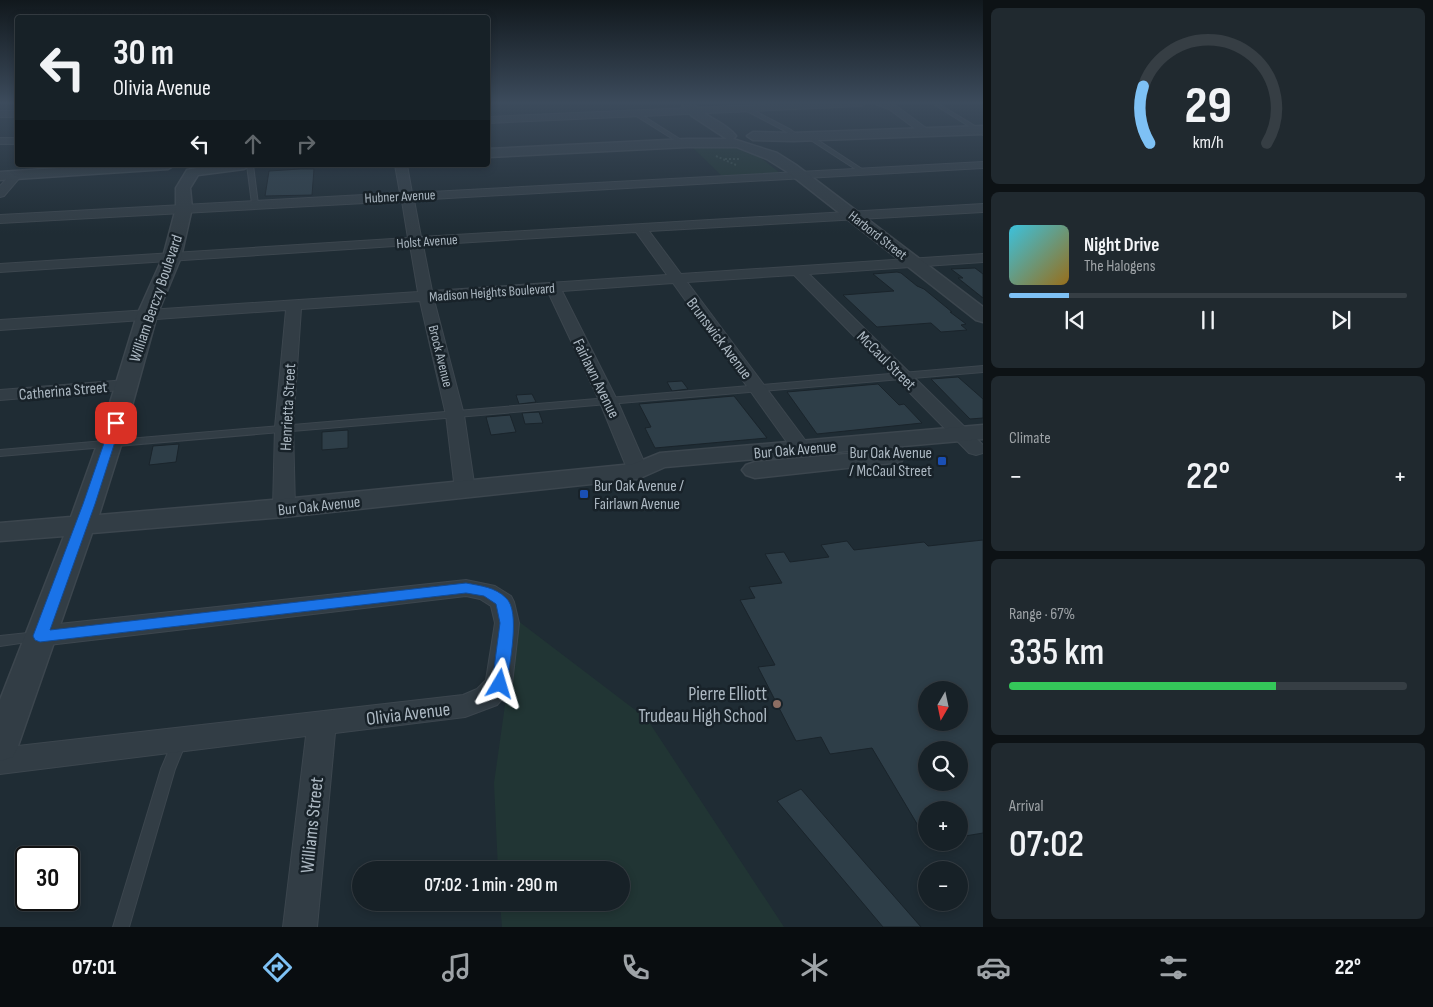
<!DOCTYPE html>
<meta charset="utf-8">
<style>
:root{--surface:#172127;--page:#20292f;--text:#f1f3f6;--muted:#9ea3a7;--line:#363e44;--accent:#7ec1f5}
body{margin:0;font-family:"Sofia Sans Condensed",sans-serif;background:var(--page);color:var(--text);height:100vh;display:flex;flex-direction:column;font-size:19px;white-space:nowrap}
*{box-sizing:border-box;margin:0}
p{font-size:16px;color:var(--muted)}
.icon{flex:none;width:28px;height:28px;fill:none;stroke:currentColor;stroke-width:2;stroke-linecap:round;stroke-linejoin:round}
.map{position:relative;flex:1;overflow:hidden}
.details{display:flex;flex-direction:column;gap:8px;padding:8px;background:#0d1215;width:450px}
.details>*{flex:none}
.guide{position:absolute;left:15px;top:15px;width:475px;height:152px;border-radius:5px;box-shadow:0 2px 8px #0003,0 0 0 1px var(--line);background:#172127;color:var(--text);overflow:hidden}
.needle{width:32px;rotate:189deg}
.tools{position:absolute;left:918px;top:681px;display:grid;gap:10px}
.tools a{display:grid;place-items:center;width:50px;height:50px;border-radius:50%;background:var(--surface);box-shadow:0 2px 8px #0003,0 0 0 1px var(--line);font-size:25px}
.speed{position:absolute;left:15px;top:846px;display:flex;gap:10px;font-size:25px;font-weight:700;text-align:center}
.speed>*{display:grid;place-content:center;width:65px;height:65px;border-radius:50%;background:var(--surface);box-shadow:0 2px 8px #0003,0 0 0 1px var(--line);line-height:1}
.speed .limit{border:2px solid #111;border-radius:8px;background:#fff;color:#111}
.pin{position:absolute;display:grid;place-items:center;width:42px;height:42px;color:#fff;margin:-21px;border-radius:10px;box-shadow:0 2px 8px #0006}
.me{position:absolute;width:55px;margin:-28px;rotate:7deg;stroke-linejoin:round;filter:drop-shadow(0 0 4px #0008)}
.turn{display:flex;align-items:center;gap:18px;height:105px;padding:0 15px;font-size:22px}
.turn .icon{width:65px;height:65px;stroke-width:2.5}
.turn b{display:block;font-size:35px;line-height:42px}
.lanes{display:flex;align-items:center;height:48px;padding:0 15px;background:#0003;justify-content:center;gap:25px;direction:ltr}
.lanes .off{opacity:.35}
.big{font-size:38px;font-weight:600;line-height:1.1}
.details .tile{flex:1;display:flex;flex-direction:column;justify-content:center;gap:8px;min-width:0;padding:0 18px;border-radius:8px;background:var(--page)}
.details .dial{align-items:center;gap:0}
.dial svg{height:130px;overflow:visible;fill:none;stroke:var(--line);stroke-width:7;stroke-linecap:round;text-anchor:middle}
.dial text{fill:var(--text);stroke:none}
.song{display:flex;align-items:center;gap:15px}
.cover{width:60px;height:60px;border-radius:8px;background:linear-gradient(135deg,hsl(190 70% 55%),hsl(40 70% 35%))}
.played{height:5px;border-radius:2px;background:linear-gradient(90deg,var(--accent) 15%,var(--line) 15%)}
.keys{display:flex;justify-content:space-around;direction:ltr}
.heat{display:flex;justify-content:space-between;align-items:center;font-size:28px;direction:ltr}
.charge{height:8px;border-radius:4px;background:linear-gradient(90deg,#34c759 67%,var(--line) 0)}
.trip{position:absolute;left:352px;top:861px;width:278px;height:50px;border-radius:25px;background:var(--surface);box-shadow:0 2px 8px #0003,0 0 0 1px var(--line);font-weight:600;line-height:50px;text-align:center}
.menu{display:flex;height:80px;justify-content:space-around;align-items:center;background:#090d10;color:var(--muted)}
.menu .icon{width:35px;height:35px}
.menu .on{color:var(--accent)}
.menu b{font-size:22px;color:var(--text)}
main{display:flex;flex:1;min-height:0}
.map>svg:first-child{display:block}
.green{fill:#213534}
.building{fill:#2e3e48;stroke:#1a242b;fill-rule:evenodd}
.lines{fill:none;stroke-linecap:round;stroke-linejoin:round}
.service-casing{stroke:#3c464e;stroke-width:2}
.minor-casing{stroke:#3c464e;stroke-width:2}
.tertiary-casing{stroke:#3c464e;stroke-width:3}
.path{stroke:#394e4c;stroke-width:2;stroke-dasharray:2 2;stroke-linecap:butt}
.service{fill:#323d45;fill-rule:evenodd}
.minor{fill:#323d45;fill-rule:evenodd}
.tertiary{fill:#323d45;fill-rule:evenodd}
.route{fill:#1a73e8;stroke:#114b97}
.transit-dot{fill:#1a4fb4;stroke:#182229;stroke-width:2}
.education-dot{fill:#8d6e63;stroke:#182229;stroke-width:2}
.labels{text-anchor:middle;stroke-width:5;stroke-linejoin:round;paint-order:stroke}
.far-street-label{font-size:14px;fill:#acb8c2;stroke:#182229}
.street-label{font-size:16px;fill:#acb8c2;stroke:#182229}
.poi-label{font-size:16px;fill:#acb8c2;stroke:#182229;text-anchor:end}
.near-poi-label{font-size:19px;fill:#acb8c2;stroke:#182229;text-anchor:end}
.near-street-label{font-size:19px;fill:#acb8c2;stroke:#182229}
</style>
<main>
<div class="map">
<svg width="983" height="927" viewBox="0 0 983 927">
<rect width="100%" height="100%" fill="#1f2c34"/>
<g class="green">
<polygon points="692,147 738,147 752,151 780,173 723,177"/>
<polygon points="517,620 647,719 784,927 502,927 500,903 621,902 621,870 498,870 494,783"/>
</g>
<g class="building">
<polygon points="300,169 314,169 312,195 265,196 269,171"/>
<polygon points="975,268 983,274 983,298 958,278 963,278 951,269"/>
<polygon points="897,272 901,273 917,286 924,289 952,312 950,312 966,324 961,325 967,330 941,332 931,323 877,327 843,295 894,291 873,274"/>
<polygon points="958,377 983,399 983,418 970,419 931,379"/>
<polygon points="682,381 688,389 672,391 667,382"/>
<polygon points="878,384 899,405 904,404 922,423 817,434 787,392"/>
<polygon points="532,394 536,402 519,404 516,395"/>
<polygon points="734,396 767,438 655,448 645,428 651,427 639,404"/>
<polygon points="539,412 543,423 525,424 522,413"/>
<polygon points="510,415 516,432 491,435 486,417"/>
<polygon points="348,430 348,448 322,450 322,432"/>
<polygon points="179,444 176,462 149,465 153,446"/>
<path d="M 983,540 L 983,833 L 959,837 L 959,810 L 926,810 L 926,839 L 872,748 L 830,754 L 821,737 L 796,741 L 758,667 L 775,665 L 740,600 L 755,598 L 749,587 L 782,583 L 765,554 L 784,552 L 790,562 L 829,557 L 821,545 L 847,541 L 854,550 L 924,542 L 928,546 ZM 926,690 L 959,690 L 959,722 L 926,722 ZM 926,750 L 959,750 L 959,782 L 926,782 Z"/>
<polygon points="801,789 865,863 921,927 883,927 777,801"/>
</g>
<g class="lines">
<defs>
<g id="service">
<polygon points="932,103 937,103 983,131 983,135"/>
<polygon points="743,107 747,107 791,130 800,137 795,138 787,132 743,109"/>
<polygon points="633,112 637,112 686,143 681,144 633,114"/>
<polygon points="806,135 810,135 865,171 860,172 806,137"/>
<polygon points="247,165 253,165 258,204 255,206 252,204"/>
<polygon points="983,366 983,372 0,456 0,450"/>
<polygon points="37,632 41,634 43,637 41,640 0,646 0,636"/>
<polygon points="180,734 185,736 187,740 175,769 129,927 113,927 161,769 175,736"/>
</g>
<g id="minor">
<polygon points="802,103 866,103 861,106 488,123 488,117"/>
<polygon points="872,103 895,105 930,131 929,133 921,133 889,109"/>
<rect x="0" y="111" width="18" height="6"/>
<rect x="0" y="138" width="18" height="6"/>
<path d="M 983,162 L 983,168 L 414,200 L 421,237 L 983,204 L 983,212 L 649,231 L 681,274 L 983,254 L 983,262 L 809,274 L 983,445 L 983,453 L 976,455 L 969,453 L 794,275 L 687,282 L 811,448 L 808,452 L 801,454 L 794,452 L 673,283 L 562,291 L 617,400 L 648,471 L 645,475 L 638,477 L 631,475 L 628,471 L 599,400 L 548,292 L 434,300 L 464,415 L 475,490 L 472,495 L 465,497 L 458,495 L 455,490 L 446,415 L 420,301 L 301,309 L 293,427 L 295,508 L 292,513 L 284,515 L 276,513 L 273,508 L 275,427 L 286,310 L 0,330 L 0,320 L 418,292 L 410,245 L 0,272 L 0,264 L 408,238 L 402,201 L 0,223 L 0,215 L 400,193 L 395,165 L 407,165 L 412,193 ZM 636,232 L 667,275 L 432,291 L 423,245 Z"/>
<polygon points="15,173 21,176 4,196 0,197 0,186 11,174"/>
<polygon points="127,380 133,381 136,385 133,389 0,400 0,390"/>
<polygon points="466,580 495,586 511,596 514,602 519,623 512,684 508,692 497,705 465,717 335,733 317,927 283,927 306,736 0,774 0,748 463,695 477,689 486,680 495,623 491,606 480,599 466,596 40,646 31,643 27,636 31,629 40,626"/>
</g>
<g id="tertiary">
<path d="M 681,103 L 693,103 C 704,118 725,121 736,136 L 733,139 L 777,153 L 796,165 L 983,307 L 983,322 L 976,320 L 786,171 L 767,159 L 737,147 L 687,147 L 488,157 L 488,149 L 687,139 L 727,139 L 692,116 Z"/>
<polygon points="983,126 983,134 793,141 753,140 747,136 753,132 793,133"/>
<polygon points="104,165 175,165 168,169 0,180 0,172"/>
<polygon points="213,165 251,165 244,169 198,175 190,188 192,208 181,257 157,315 122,442 99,515 284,499 633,464 660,453 983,425 983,439 665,467 638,479 284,517 92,533 18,746 13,757 0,761 0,700 64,536 0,541 0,523 71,517 98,442 137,315 163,257 176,208 176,188 187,170"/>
<polygon points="892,450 901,452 904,457 901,462 755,478 746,475 742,470 746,465 755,462"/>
</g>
</defs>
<use href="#service" class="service-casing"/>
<use href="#minor" class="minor-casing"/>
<use href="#tertiary" class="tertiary-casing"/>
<g class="path">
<polyline points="716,156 736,165"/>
<polyline points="725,159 740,159"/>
</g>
<use href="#service" class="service"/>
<use href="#minor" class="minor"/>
<use href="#tertiary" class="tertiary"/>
</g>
<linearGradient id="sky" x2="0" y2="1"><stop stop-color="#11181d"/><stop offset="0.44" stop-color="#3c4b5c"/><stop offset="1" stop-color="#3c4b5c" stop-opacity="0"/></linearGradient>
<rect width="983" height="233" fill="url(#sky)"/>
<path class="route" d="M 112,420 L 119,420 L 121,423 L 95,504 L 50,630 L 466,583 C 481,586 495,587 506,598 C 521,611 509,665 507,684 L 505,689 L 500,690 L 494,689 L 492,684 L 500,623 L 496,604 L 484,596 L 466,593 L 40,642 L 35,640 L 33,636 L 83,504 Z"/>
<g class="transit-dot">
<rect x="937" y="456" width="10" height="10" rx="2.5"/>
<rect x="579" y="489" width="10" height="10" rx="2.5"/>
</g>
<circle class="education-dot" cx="777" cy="704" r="5"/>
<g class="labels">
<g class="far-street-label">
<text transform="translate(400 196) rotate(-3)" y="5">Hubner Avenue</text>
<text transform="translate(878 235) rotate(38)" y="5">Harbord Street</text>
<text transform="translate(427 241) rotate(-4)" y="5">Holst Avenue</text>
<text transform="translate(492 292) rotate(-4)" y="5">Madison Heights Boulevard</text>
<text transform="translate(441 356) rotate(76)" y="5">Brock Avenue</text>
</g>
<g class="street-label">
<text transform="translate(155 298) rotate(-71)" y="6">William Berczy Boulevard</text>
<text transform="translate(720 338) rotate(53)" y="6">Brunswick Avenue</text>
<text transform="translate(887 360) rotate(45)" y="6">McCaul Street</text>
<text transform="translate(597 378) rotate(64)" y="6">Fairlawn Avenue</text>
<text transform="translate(63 390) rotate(-5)" y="6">Catherina Street</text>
<text transform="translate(287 407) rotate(-87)" y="6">Henrietta Street</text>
<text transform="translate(795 449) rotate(-5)" y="6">Bur Oak Avenue</text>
<text transform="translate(319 505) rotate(-6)" y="6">Bur Oak Avenue</text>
</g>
<g class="poi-label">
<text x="932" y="458">Bur Oak Avenue<tspan x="932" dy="18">/ McCaul Street</tspan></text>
<text x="594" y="491" text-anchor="start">Bur Oak Avenue /<tspan x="594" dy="18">Fairlawn Avenue</tspan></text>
</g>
<g class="near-poi-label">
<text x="767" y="700">Pierre Elliott<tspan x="767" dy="22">Trudeau High School</tspan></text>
</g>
<g class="near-street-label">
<text transform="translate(408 713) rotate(-7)" y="7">Olivia Avenue</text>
<text transform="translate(311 825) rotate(-84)" y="7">Williams Street</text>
</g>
</g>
</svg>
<div class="tools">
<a><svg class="needle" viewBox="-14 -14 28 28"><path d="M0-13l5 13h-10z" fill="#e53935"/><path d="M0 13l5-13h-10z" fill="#9ea3a7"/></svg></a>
<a><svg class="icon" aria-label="search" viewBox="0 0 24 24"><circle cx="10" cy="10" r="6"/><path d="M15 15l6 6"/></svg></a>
<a>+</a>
<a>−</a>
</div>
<div class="speed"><div class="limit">30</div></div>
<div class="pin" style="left:116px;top:423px;background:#d93025"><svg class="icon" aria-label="arrive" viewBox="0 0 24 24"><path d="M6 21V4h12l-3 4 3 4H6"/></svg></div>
<svg class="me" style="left:500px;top:684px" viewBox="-20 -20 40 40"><path d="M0-17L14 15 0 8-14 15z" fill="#1a73e8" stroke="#fff" stroke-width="4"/></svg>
<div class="trip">07:02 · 1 min · 290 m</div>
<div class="guide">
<div class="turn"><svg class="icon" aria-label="left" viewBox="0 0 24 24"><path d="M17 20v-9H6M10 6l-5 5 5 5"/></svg><div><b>30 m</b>Olivia Avenue</div></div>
<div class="lanes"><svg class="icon" aria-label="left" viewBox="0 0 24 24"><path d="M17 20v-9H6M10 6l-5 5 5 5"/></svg><svg class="icon off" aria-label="ahead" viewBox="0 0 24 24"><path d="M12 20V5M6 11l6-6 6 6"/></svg><svg class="icon off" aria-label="right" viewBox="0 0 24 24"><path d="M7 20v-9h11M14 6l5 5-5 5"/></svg></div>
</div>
</div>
<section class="details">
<div class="tile dial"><svg viewBox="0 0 100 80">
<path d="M14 69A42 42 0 1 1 86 69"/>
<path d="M14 69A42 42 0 0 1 10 34" stroke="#7ec1f5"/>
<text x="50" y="56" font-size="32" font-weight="700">29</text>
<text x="50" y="72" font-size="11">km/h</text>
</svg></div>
<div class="tile">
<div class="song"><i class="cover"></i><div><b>Night Drive</b><p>The Halogens</p></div></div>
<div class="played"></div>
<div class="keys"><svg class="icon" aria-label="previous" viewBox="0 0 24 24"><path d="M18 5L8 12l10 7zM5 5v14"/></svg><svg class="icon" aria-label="pause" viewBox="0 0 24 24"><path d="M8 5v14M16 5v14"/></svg><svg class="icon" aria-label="next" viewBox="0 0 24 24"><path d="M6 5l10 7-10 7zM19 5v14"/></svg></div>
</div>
<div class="tile"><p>Climate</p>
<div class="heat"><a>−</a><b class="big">22°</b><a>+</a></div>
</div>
<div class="tile"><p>Range · 67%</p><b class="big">335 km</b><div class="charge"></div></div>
<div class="tile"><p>Arrival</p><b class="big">07:02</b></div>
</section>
</main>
<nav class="menu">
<b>07:01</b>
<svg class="icon on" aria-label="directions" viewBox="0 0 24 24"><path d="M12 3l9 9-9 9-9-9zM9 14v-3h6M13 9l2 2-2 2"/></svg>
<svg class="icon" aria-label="music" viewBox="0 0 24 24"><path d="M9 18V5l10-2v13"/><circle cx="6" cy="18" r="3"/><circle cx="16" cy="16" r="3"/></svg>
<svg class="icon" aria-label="phone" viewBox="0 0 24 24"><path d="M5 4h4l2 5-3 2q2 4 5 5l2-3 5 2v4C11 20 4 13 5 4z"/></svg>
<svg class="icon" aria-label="climate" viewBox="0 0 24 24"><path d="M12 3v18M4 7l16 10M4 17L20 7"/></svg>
<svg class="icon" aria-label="car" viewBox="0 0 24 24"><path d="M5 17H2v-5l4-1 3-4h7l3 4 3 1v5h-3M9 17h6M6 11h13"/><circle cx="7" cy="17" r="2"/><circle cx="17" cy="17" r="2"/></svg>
<svg class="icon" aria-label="filters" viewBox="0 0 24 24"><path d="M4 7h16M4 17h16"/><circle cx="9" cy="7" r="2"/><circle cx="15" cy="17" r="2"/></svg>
<b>22°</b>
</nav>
